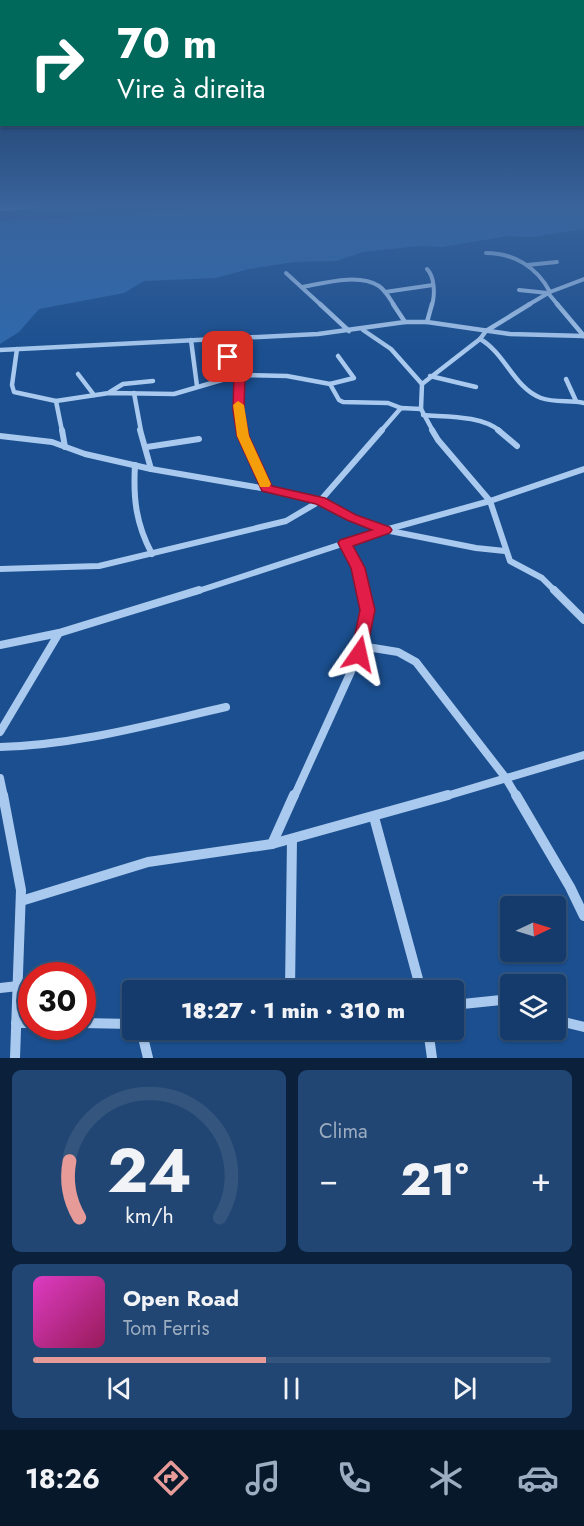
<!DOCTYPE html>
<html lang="pt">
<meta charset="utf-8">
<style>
:root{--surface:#143b6b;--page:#214673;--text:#f1f3f6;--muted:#9dadc1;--line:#33557e;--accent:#e69b98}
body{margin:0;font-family:Jost,sans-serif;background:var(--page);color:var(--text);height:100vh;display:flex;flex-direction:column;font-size:22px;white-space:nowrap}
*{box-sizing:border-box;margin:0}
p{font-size:20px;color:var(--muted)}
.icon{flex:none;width:33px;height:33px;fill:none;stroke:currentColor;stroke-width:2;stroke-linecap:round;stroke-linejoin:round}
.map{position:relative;height:1058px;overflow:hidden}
.drawer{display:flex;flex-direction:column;gap:12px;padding:12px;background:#0b203b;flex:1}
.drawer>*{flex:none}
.hud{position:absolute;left:0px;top:0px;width:585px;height:126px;box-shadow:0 2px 4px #0004,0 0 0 2px var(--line);background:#00695c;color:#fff;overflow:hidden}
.needle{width:39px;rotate:86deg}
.tools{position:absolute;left:500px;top:896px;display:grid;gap:12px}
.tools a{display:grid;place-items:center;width:66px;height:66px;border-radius:6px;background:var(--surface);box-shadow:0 2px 4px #0004,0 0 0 2px var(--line);font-size:30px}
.speed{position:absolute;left:18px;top:962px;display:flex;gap:12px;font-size:30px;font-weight:700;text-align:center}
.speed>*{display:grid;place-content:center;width:78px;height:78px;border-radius:50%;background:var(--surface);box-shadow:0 2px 4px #0004,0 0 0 2px var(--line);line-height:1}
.speed .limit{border:9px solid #d22;background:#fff;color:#111}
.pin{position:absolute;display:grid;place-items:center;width:51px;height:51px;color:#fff;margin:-26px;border-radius:12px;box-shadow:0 3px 9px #0006}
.me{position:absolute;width:66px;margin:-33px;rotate:11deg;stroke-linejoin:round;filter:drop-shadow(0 0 4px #0008)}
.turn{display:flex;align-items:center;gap:21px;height:126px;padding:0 18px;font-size:27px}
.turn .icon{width:78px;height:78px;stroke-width:2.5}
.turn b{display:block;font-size:42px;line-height:51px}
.big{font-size:45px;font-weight:800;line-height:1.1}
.drawer .tile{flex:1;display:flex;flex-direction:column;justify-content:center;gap:9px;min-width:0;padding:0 21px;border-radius:9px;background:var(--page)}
.drawer .dial{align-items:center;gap:0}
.dial svg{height:156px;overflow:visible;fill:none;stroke:var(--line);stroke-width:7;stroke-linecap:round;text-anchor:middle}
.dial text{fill:var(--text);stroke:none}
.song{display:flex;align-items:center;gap:18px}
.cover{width:72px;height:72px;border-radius:9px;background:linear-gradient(135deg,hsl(310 70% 55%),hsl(330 70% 35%))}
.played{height:6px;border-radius:3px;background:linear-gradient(90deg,var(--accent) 45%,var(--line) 45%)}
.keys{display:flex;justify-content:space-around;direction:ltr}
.heat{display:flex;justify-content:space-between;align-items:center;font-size:33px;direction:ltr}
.drawer .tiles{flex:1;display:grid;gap:12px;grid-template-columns:1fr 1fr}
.tile:last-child{grid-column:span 2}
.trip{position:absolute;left:122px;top:980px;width:342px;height:60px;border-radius:6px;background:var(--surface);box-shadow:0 2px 4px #0004,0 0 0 2px var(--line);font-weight:800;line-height:60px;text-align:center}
.tab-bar{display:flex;height:96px;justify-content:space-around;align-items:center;background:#08182b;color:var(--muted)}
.tab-bar .icon{width:42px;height:42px}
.tab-bar .selected{color:var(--accent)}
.tab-bar b{font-size:27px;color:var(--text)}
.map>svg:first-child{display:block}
.green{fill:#2e69ad}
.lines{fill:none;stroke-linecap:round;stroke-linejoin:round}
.street-far4{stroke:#a9c9ee;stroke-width:4}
.street-far3{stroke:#a9c9ee;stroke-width:4.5}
.street-far2{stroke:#a9c9ee;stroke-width:6}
.street-far1{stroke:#a9c9ee;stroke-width:8}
.street{stroke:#a9c9ee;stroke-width:10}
.route{fill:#e11d48;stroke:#92132f;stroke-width:1.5}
.slow{fill:#f59e0b}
</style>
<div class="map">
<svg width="584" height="1058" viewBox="0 0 584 1058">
<rect width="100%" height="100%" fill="#1b4f8f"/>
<polygon class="green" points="231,206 584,206 584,229 532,237 508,236 441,247 420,246 363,252 336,261 294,262 249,269 216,278 144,281 124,293 39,309 19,332 0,344 0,221 165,212"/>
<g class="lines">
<g class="street-far4">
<polyline points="0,209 37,206"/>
<path d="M 486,253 C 514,253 537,267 550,292"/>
<polyline points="527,265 557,262"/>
<path d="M 427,269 C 435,277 435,295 432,305"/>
<polyline points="286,273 321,305"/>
<path d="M 302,287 C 324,283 359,273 379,286 C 386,291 390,299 394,305"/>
<polyline points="519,290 548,293 558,305"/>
<polyline points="385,292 433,285"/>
<polyline points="528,305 550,292 584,279"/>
</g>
<g class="street-far3">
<polyline points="320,304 349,331"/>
<polyline points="393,304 405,322"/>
<polyline points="557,304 584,336"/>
<polyline points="427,322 432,304"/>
<polyline points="363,330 391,349 422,384"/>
<path d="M 480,339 C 505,353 514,388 541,398 C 555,403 570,400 584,403"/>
<polyline points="191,340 197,386"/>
<polyline points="217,340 239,375 238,410 242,431"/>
<polyline points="17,349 12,385 14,392 56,401 109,393 174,394 239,375 287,376 330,384 339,400 343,402 388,403 401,408"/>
<polyline points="0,350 318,334 405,322 427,322 510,334 584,336"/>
<polyline points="78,374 94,395"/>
<polyline points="430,376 476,387"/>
<polyline points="566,379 576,401"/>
<polyline points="330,384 354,378 338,356"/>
<polyline points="110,392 123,384 153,381"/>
<polyline points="134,393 141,431"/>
<polyline points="56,401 62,431"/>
<polyline points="421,409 433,431"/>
<path d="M 423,415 C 446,417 481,415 500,431"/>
<polyline points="381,431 401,408 421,409 422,384 480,339 486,331 530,304"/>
</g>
<g class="street-far2">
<polyline points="62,430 65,447"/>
<polyline points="140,430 151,469"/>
<polyline points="242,430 267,489"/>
<polyline points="432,430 438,440 490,501 510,561 542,578 556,592"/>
<polyline points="498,430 517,446"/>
<polyline points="0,436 52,442 85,454 151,469 267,489 320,501 351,518 385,530 490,501 584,469"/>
<polyline points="147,447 199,439"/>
<path d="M 135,465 C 133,499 136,524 152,554"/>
<polyline points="345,543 358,569 363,592"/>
<polyline points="0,569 99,566 286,521 320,501 382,430"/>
<polyline points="195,592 385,530 476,548 505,551"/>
</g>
<g class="street-far1">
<polyline points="554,590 584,620"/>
<polyline points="0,645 59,633"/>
<polyline points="361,646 398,652 416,662 505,777 517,797"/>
<polyline points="0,732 59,633 199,590"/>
<path d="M 0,747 C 77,745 151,724 226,707"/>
<polyline points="0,778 4,797"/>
<polyline points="294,797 359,654 367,611 363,590"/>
<polyline points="443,797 584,755"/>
</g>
<g class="street">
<polyline points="3,795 21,890 15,1058"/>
<polyline points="516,795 570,887 584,916"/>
<polyline points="374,817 421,990"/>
<polyline points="272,844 294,795"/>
<polyline points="21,901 148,862 272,844 448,795"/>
<polyline points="0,988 18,986"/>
<polyline points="290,990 292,839"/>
<polyline points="453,1005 501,1000 510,1002"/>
<polyline points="555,1020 584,1027"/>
<polyline points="16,1023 32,1023"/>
<polyline points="82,1023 132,1024"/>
<polyline points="141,1029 148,1058"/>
<polyline points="428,1029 432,1058"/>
</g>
</g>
<linearGradient id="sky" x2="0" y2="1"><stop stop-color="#0f2b4f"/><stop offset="0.58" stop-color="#39639b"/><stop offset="1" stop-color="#39639b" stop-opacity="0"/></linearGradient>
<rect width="584" height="354" fill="url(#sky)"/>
<polygon class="route" points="225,355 232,355 245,375 244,410 249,436 272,486 325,498 356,515 390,527 392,530 390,533 353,546 365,568 375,610 365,659 353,659 351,654 360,610 351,568 338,543 340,540 372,530 347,520 316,504 262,491 237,436 233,410 234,375 223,357"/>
<polygon class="slow" points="238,401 244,405 249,436 271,484 269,487 260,487 259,484 237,436 233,405"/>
</svg>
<div class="tools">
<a><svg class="needle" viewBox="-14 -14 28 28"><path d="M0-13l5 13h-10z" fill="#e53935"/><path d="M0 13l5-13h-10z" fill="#9dadc1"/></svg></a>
<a><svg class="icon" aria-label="layers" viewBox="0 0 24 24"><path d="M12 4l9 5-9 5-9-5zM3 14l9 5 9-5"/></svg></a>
</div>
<div class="speed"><div class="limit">30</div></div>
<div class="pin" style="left:228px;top:357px;background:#d93025"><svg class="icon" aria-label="arrive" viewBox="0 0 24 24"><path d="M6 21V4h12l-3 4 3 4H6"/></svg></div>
<svg class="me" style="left:359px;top:654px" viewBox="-20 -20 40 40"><path d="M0-17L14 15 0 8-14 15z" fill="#e11d48" stroke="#fff" stroke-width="4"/></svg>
<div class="trip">18:27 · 1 min · 310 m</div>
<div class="hud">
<div class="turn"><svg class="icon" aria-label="right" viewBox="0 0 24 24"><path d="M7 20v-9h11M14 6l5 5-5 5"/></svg><div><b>70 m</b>Vire à direita</div></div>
</div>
</div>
<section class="drawer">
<div class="tiles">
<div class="tile dial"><svg viewBox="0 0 100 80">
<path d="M14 69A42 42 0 1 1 86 69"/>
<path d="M14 69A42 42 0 0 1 9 40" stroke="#e69b98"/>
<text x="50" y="56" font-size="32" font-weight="700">24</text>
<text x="50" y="72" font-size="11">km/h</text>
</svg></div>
<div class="tile"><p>Clima</p>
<div class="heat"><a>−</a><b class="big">21°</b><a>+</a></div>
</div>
<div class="tile">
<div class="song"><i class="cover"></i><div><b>Open Road</b><p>Tom Ferris</p></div></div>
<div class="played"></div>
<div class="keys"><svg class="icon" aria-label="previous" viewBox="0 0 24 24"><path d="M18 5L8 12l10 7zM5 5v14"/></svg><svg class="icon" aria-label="pause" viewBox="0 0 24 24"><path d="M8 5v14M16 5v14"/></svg><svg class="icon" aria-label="next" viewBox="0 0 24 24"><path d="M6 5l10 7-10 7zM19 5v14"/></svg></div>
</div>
</div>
</section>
<nav class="tab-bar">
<b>18:26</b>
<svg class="icon selected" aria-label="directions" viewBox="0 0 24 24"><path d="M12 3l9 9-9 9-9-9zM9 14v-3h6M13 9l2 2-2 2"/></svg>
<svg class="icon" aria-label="music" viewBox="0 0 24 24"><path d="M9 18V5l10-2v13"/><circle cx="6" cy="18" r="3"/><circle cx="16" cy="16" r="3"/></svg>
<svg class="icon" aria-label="phone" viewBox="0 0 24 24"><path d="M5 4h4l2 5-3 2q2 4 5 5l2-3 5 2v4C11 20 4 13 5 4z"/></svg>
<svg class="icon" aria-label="climate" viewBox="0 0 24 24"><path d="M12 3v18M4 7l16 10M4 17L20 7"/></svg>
<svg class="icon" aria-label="car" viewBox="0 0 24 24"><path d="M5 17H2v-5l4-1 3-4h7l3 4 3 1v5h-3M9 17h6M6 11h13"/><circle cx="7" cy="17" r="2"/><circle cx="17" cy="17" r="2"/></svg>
</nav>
